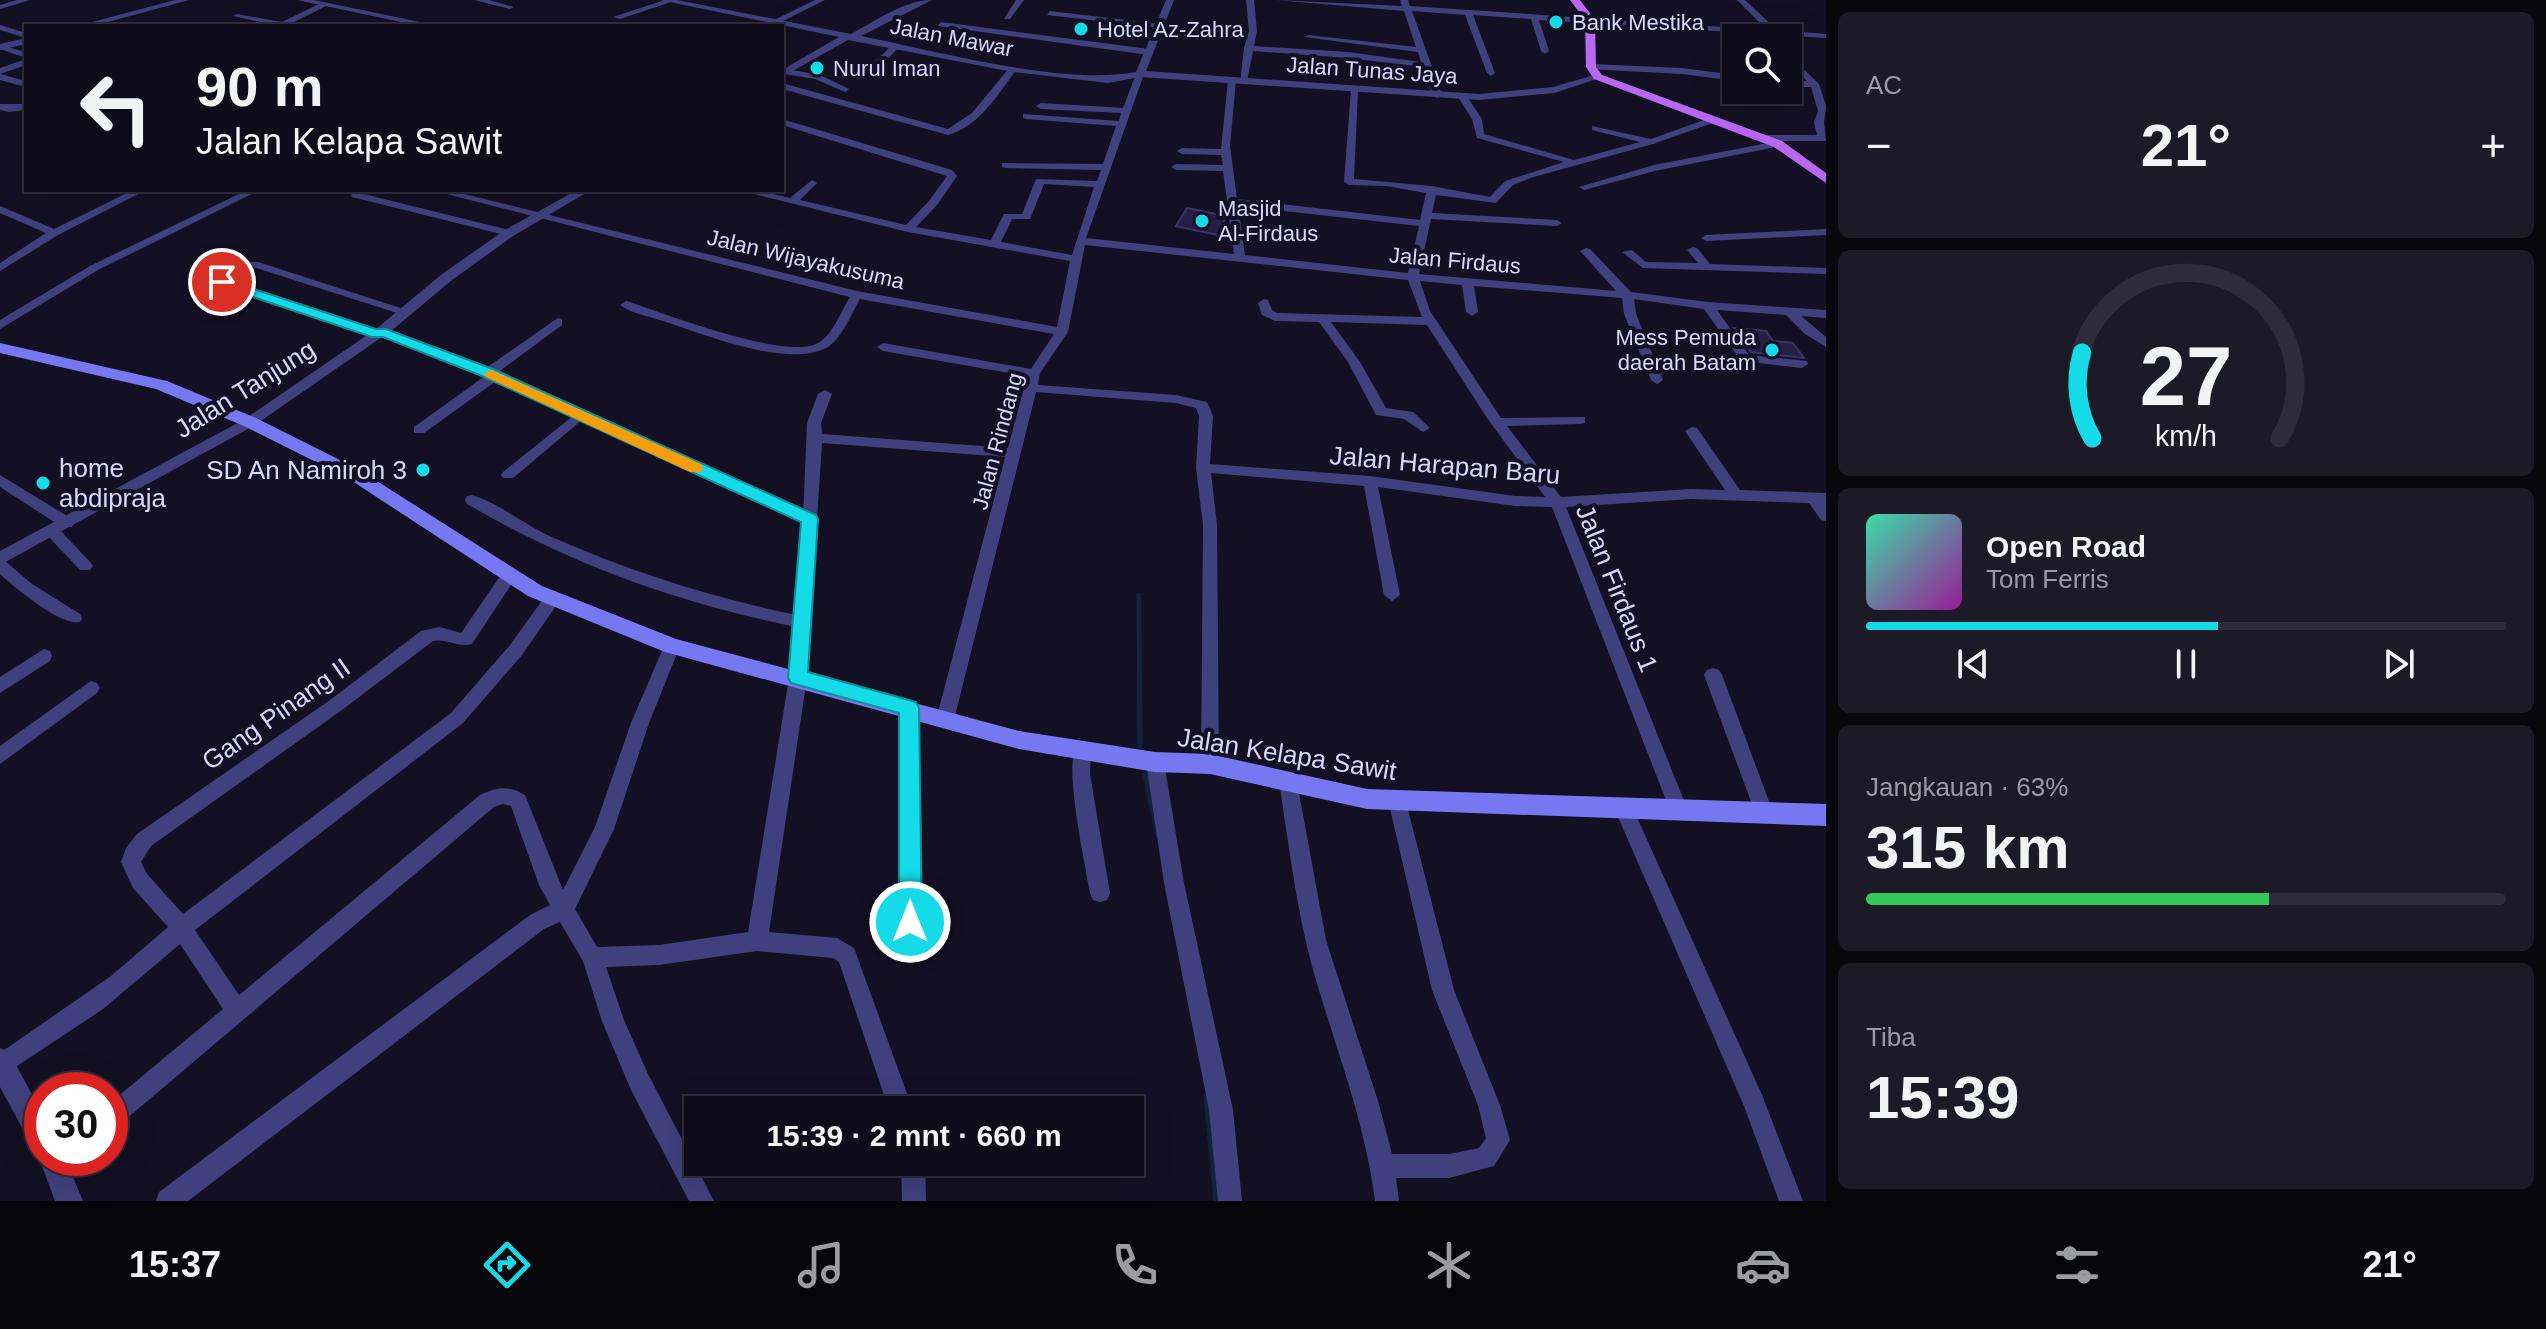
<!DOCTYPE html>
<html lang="id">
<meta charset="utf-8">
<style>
:root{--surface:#0e0c1a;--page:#1c1a27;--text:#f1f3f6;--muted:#9b9ba2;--line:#2e2c39;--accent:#15dbe8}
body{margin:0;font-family:Arial,sans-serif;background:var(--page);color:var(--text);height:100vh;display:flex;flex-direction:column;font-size:30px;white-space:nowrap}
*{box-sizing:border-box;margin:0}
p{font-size:26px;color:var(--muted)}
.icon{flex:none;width:44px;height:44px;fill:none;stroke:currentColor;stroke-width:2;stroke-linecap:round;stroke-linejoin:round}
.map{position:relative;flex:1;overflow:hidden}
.details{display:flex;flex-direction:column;gap:12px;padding:12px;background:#08070e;width:720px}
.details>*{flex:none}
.top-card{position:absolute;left:24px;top:24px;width:760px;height:168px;border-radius:0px;box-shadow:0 8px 32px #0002,0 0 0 2px var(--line);background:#0e0c1a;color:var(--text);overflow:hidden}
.controls{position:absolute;left:1722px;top:24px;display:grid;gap:16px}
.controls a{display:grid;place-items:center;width:80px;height:80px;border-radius:0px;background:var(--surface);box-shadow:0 8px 32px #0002,0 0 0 2px var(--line);font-size:40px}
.speed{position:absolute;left:24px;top:1072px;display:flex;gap:16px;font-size:40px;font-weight:700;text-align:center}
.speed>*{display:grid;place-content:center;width:104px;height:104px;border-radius:50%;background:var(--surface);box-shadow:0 8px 32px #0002,0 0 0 2px var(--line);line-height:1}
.speed .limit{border:12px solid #d22;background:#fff;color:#111}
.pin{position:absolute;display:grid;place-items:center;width:68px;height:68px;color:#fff;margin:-34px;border:4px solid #fff;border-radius:50%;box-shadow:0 2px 8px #0007}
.me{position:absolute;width:88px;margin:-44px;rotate:0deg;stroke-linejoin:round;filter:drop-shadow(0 0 6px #0008)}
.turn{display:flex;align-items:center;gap:28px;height:168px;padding:0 40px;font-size:36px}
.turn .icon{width:104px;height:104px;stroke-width:2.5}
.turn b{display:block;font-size:56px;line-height:68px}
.big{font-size:60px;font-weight:800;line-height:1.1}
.details .widget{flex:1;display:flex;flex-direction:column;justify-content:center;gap:12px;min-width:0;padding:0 28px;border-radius:12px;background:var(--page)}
.details .dial{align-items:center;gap:0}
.dial svg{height:208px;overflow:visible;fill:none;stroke:var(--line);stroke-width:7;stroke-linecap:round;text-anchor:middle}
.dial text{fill:var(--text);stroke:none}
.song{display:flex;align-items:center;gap:24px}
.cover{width:96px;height:96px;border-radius:12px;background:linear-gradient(135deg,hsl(160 70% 55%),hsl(300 70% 35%))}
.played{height:8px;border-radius:4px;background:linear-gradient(90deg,var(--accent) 55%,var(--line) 55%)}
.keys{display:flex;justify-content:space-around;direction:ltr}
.heat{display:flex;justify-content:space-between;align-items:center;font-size:44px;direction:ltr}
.charge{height:12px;border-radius:6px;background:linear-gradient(90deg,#34c759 63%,var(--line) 0)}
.trip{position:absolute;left:684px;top:1096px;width:460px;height:80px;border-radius:0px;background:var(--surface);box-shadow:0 8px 32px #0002,0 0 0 2px var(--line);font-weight:800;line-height:80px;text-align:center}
.menu{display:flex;height:128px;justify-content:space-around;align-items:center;background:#06050a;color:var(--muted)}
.menu .icon{width:56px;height:56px}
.menu .on{color:var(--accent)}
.menu b{font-size:36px;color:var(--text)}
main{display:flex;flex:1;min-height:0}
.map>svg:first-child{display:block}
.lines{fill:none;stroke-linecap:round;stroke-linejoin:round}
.stream-far1{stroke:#0f223e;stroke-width:5}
.stream{stroke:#0f223e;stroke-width:7}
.building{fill:#241e42;stroke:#3c326c;stroke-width:2}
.minor{fill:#40407e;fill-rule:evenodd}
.tertiary{fill:#40407e;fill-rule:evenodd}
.secondary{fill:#7678f2;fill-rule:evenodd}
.primary{fill:#b867f1;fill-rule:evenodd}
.route{fill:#15dbe8;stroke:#0e8e97;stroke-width:2}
.slow{fill:#f59e0b}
.poi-dot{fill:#15dbe8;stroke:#131023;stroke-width:3}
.labels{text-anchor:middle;stroke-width:8;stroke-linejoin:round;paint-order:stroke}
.far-poi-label{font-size:22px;fill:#d9d6fb;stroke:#131023;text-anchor:start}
.far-street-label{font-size:22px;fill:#d9d6fb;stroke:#131023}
.street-label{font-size:26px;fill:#d9d6fb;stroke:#131023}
.poi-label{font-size:26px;fill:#d9d6fb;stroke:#131023;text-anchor:start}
</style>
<main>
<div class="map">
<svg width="1826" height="1201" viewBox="0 0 1826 1201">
<rect width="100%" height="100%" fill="#131023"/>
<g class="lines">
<g class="stream-far1">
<polyline points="1139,595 1140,746"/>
<polyline points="1145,774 1158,836"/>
</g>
<polyline class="stream" points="1207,1096 1217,1201"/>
</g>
<g class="building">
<polygon points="1187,208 1226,216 1218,235 1176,226"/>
<polygon points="1734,328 1766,331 1773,341 1793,343 1804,358 1751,352"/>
</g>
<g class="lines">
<g class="minor">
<polygon points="17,0 30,0 0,9 0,5"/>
<polygon points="474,0 489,0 514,7 510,9"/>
<polygon points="665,0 677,0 620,19 613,17"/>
<polygon points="815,0 825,0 779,23 772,21"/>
<polygon points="1016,0 1024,0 1010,19 1004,19"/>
<polygon points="1246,0 1254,0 1257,31 1254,46 1348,52 1421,62 1418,52 1304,37 1308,35 1416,47 1404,11 1275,0 1402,6 1400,0 1408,0 1410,6 1767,30 1737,0 1745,0 1777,30 1826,34 1826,38 1539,20 1549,51 1545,54 1541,51 1531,19 1473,15 1495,73 1491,76 1487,73 1465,15 1412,11 1442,95 1437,98 1432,95 1423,67 1348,58 1253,51 1247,81 1240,83 1244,48 1249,31"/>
<polygon points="321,3 328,5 292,23 297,26 279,26 233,16 237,14 282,22"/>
<polygon points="1050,11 1160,24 1164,26 1160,28 1047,15"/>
<polygon points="941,22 1149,49 1153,52 1149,55 938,26"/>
<polygon points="0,25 26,33 26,38 0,30"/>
<polygon points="0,45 26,52 26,58 0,49"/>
<path d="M 892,45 L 899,47 C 889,58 879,70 864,63 L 877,60 Z"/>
<polygon points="1788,54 1819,84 1826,106 1824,122 1826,141 1765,141 1760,138 1765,135 1817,135 1814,122 1818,111 1811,87 1788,87 1788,81 1807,81 1788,62"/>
<polygon points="26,59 26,65 0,74 0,68"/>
<polygon points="1591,64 1682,68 1736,75 1736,81 1682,74 1588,69 1588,65"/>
<path d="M 1010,67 L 1017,69 C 998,94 980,126 948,135 L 782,89 L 782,83 L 948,129 L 972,113 Z"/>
<polygon points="787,69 820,75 849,89 845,92 815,79 784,74 784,70"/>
<path d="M 1140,71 L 1144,74 L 1086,238 L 1234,254 L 1223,171 L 1176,170 L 1171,167 L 1176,164 L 1223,165 L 1221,155 L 1182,154 L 1177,151 L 1182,148 L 1221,149 L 1228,80 L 1232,77 L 1236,80 L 1230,146 L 1237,199 L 1420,220 L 1426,193 L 1386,186 L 1349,185 L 1344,182 L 1351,89 L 1358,91 L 1354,179 L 1432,186 L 1490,197 L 1505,181 L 1564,162 L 1477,138 L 1472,119 L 1458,97 L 1460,95 L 1466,95 L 1482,119 L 1484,134 L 1574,160 L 1640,142 L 1592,130 L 1592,126 L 1651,139 L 1712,117 L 1718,117 L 1718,121 L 1653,144 L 1530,178 L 1513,185 L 1496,203 L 1436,195 L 1432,213 L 1557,220 L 1562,223 L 1557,226 L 1431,219 L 1419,274 L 1616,291 L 1582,253 L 1580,251 L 1586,248 L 1590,249 L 1631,292 L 1708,302 L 1826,310 L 1826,318 L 1801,316 L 1826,337 L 1826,347 L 1805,334 L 1786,315 L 1717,310 L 1749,355 L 1807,361 L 1808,364 L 1802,368 L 1741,361 L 1704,309 L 1634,299 L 1636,314 L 1663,380 L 1657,384 L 1651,380 L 1624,314 L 1622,298 L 1474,286 L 1478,312 L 1472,316 L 1466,312 L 1462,285 L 1420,281 L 1430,311 L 1501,418 L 1585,417 L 1585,423 L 1580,424 L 1507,426 L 1561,497 L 1691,489 L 1725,490 L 1685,431 L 1692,427 L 1697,428 L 1740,490 L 1826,493 L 1826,521 L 1821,520 L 1809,503 L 1691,499 L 1566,507 L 1687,808 L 1685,814 L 1678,816 L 1671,814 L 1669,808 L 1552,507 L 1515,506 L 1378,487 L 1400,595 L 1392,601 L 1384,595 L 1364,486 L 1211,473 L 1217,525 L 1219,764 L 1216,770 L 1210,772 L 1204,770 L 1201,764 L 1203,525 L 1196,468 L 1199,416 L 1196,408 L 1176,403 L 1036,392 L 954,720 L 951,725 L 945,727 L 939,725 L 936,720 L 1005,457 L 822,443 L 817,519 L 810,524 L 803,519 L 807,423 L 818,394 L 825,390 L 832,394 L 821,423 L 822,434 L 1008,448 L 1027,376 L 883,351 L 877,347 L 883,343 L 1031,369 L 1054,334 L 860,299 C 851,314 841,342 824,349 C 785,367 706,335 666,322 C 652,317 632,314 620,305 L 626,301 L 630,302 C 665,314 788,361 818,343 C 833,335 841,311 850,297 L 431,190 L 448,190 L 857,291 L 1057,327 L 1070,261 L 908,232 L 738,190 L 756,190 L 790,198 L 812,180 L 817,183 L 800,200 L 906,225 L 929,201 L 947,176 L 782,125 L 782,119 L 952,170 L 957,176 L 937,205 L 916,227 L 991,240 L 1004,214 L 1022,214 L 1036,179 L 1097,181 L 1101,170 L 1006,168 L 1002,167 L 1002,163 L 1103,164 L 1116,126 L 1026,119 L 1023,118 L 1023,114 L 1119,121 L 1121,113 L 1041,109 L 1036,106 L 1041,103 L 1123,108 L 1136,74 ZM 1044,184 L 1094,187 L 1072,255 L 1001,242 L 1012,219 L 1030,219 ZM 1238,206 L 1419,226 L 1408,273 L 1245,255 ZM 1085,245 L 1408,280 L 1422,317 L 1277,313 L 1272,310 L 1268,300 L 1264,299 L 1258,303 L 1262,315 L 1275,321 L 1319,322 L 1348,362 L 1376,415 L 1404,419 L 1423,432 L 1430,428 L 1413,412 L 1386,408 L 1360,362 L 1331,322 L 1427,325 L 1487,418 L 1545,497 L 1515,496 L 1370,476 L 1210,464 L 1213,416 L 1207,402 L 1176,395 L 1038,385 L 1040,373 L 1068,332 Z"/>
<polygon points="0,74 26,81 26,87 0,80"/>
<polygon points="0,104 26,104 26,110 9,112 0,110"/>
<polygon points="1778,141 1783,144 1781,146 1655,171 1584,190 1579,187 1654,165"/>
<polygon points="133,190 146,190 58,235 0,271 0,263 46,233 0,213 0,206 54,229"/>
<polygon points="247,190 260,190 98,270 0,329 0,320 90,266"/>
<polygon points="356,192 513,231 514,233 509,236 352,197 351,195"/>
<polygon points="1826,229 1826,235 1706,241 1701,238 1706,235"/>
<polygon points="1693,247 1697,248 1710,264 1826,268 1826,274 1643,268 1622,252 1632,250 1646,262 1698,263 1687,250"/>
<polygon points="250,262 258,262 410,311 404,315 400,314 250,266"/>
<polygon points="197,271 381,331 383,334 381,337 373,337 193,276 191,274"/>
<polygon points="558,318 562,319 562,325 497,373 500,376 499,379 424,433 414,433 414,427 485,376 482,373 483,370"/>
<polygon points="578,412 585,416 583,419 513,478 503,478 501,475 503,472"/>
<polygon points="0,475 72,519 74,523 72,527 62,527 0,487"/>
<path d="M 472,495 C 501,504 526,526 554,538 C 634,573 716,599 802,616 L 808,618 L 810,622 L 808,626 L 802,628 C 684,605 571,565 467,504 L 465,500 L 467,496 Z"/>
<polygon points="52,526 57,527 90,562 93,566 90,570 80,570 47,535 44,531"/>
<path d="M 0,559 L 5,561 L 32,584 L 80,614 L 82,618 L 80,622 C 62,627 14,587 0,574 Z"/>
<path d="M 511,567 L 519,573 L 472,644 C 457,648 447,638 433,641 L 342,710 L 151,846 L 141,862 L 147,874 L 183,914 L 451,713 L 510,645 L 546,595 L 558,595 L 560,599 L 558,603 L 522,655 L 463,723 L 195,930 L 239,995 L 480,795 C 497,787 508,785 525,795 L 563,890 L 595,827 L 631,723 L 664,646 L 666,641 L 678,641 L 680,646 L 649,723 L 614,829 L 575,909 L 597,947 L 659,945 L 748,932 L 789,678 L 792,673 L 798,671 L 804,673 L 807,678 L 769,932 L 837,938 L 854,948 L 913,1110 L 889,1110 L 839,962 L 833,958 L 757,951 L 659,965 L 606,967 L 624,1020 L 648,1074 L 714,1201 L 689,1201 L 631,1090 L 602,1021 L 583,961 L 560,922 L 544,929 L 188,1201 L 156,1201 L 159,1192 L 530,915 L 550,905 L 539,885 L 511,806 L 503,804 L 494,807 L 118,1126 L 110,1130 L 110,1103 L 223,1009 L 180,944 L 103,1009 L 2,1076 L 0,1053 L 111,976 L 168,927 L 133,888 L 121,862 L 126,848 L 137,834 L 330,700 L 421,631 L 440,627 L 461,633 L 505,569 Z"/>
<polygon points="44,649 50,651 52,656 50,661 0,693 0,677"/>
<polygon points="1713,668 1719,670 1722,675 1773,812 1771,818 1764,820 1757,818 1755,812 1704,675 1707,670"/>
<polygon points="91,681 97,683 100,688 97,693 0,764 0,746"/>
<polygon points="909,701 915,703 918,708 920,922 917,929 910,932 903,929 900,922 900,708 903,703"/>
<path d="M 1082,742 L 1088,745 L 1091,750 L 1090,774 L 1110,893 L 1107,900 L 1100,902 L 1093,900 L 1090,893 C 1085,862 1064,770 1076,745 Z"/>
<polygon points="1155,754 1161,756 1164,762 1184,883 1233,1110 1242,1201 1218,1201 1209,1110 1164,883 1146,762 1149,756"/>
<path d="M 1288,774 L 1295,776 L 1297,782 L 1326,940 L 1378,1101 L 1392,1154 L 1449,1154 L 1479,1148 L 1486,1138 L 1478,1105 L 1432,990 L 1388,800 L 1390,794 L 1397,792 L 1404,794 L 1454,990 L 1500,1105 L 1510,1140 L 1494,1166 L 1449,1178 L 1396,1178 L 1399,1201 L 1375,1201 C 1365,1120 1335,1047 1313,970 C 1296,908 1289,845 1279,782 L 1281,776 Z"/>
<polygon points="1624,802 1631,804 1762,1095 1803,1201 1779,1201 1744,1106 1615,810 1617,804"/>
<polygon points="901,1162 925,1162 926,1201 902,1201"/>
</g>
<g class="tertiary">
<polygon points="175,0 189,0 93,26 77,26"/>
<polygon points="297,0 314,0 439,26 420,26"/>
<path d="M 660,0 L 677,0 L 851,34 C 876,21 904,0 932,0 L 861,36 C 938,51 1061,86 1136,72 L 1166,0 L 1174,0 L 1146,71 L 1479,94 L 1553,87 L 1598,74 L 1603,77 L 1554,93 L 1479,100 L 1140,77 L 1108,83 L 1013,72 L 848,40 L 782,77 L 782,70 L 839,37 Z"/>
<polygon points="26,38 26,44 0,50 0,44"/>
<polygon points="577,190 591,190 513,236 452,280 391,331 493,370 816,515 818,519 808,678 805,683 798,686 791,683 788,678 801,522 483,376 382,337 255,425 0,565 0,551 245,419 376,329 442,274 505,230"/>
<polygon points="0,1048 9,1052 42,1113 42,1158 65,1158 83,1201 55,1201 39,1158 41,1152 33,1148 0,1087"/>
</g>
<polygon class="secondary" points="0,343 167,381 256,418 358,469 542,586 676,639 1019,731 1155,752 1210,754 1367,789 1826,804 1826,826 1367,809 1210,774 1155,772 1019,749 665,652 528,596 346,477 244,426 156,389 0,353"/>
<polygon class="primary" points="1570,0 1580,0 1595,20 1596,67 1602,75 1782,141 1826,173 1826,183 1774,147 1594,79 1586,67 1585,20"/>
</g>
<polygon class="route" points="217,280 226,280 376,329 386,329 493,369 816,515 818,519 808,672 909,700 916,702 919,708 922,922 919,930 910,933 902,930 899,922 899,713 798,685 791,683 788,678 801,522 482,376 383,337 372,337 217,285"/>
<polygon class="slow" points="491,370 701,464 703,468 701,472 690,472 486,377 484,374"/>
<g class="poi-dot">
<circle cx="1556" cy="22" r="8"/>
<circle cx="1081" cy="29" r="8"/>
<circle cx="817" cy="68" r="8"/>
<circle cx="1202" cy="221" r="8"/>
<circle cx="1772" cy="350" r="8"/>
<circle cx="423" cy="470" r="8"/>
<circle cx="43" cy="483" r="8"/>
</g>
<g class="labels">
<g class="far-poi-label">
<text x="1572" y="30">Bank Mestika</text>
<text x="1097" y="37">Hotel Az-Zahra</text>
<text x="833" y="76">Nurul Iman</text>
<text x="1218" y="216">Masjid<tspan x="1218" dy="25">Al-Firdaus</tspan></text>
<text x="1756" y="345" text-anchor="end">Mess Pemuda<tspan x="1756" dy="25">daerah Batam</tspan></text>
</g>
<g class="far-street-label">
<text transform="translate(952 37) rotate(11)" y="8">Jalan Mawar</text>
<text transform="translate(1372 70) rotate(4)" y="8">Jalan Tunas Jaya</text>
<text transform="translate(806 259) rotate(13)" y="8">Jalan Wijayakusuma</text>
<text transform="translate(1455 260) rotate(5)" y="8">Jalan Firdaus</text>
<text transform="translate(997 441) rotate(-75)" y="8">Jalan Rindang</text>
</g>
<g class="street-label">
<text transform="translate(245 389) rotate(-32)" y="9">Jalan Tanjung</text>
<text transform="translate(1445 465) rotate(5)" y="9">Jalan Harapan Baru</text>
<text transform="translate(1617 588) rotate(68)" y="9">Jalan Firdaus 1</text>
<text transform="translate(276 714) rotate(-35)" y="9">Gang Pinang II</text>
<text transform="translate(1287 754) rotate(9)" y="9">Jalan Kelapa Sawit</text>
</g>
<g class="poi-label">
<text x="59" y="477">home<tspan x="59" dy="30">abdipraja</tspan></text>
<text x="407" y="479" text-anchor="end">SD An Namiroh 3</text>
</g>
</g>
</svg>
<div class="controls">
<a><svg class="icon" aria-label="search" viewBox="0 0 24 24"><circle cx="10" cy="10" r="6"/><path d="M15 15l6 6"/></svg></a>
</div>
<div class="speed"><div class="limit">30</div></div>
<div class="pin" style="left:222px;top:282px;background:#d93025"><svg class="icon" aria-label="arrive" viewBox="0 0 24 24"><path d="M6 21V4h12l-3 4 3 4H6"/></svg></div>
<svg class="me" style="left:910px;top:922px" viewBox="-20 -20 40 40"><circle r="17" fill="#15dbe8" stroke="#fff" stroke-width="3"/><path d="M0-11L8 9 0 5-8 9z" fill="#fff"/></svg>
<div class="trip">15:39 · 2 mnt · 660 m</div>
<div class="top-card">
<div class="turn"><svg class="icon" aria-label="left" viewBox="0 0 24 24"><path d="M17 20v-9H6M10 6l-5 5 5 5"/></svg><div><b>90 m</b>Jalan Kelapa Sawit</div></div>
</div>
</div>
<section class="details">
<div class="widget"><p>AC</p>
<div class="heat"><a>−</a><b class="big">21°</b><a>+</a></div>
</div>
<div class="widget dial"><svg viewBox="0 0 100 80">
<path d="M14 69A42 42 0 1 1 86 69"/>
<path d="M14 69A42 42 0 0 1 10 36" stroke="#15dbe8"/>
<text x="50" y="56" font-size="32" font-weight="700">27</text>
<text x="50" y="72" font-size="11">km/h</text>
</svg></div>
<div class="widget">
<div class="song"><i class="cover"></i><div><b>Open Road</b><p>Tom Ferris</p></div></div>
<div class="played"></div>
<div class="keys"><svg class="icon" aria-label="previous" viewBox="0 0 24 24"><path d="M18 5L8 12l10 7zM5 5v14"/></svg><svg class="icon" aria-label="pause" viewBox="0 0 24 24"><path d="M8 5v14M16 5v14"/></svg><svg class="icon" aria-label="next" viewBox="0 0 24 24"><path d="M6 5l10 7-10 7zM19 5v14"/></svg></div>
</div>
<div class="widget"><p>Jangkauan · 63%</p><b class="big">315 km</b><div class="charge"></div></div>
<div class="widget"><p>Tiba</p><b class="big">15:39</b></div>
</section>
</main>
<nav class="menu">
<b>15:37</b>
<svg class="icon on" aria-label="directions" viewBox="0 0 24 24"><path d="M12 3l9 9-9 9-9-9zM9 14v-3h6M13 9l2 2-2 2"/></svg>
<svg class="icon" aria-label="music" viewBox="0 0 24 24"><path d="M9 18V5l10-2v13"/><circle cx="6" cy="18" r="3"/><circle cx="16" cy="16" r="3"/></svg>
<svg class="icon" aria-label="phone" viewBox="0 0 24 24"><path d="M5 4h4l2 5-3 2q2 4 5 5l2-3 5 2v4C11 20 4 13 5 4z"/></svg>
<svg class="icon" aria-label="climate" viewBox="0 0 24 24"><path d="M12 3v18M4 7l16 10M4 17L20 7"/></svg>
<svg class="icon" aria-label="car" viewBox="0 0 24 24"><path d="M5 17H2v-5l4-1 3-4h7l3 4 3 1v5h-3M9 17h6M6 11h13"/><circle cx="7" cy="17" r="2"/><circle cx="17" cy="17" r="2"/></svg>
<svg class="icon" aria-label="filters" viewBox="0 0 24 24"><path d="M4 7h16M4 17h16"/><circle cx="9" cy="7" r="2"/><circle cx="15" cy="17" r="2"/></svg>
<b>21°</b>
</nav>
